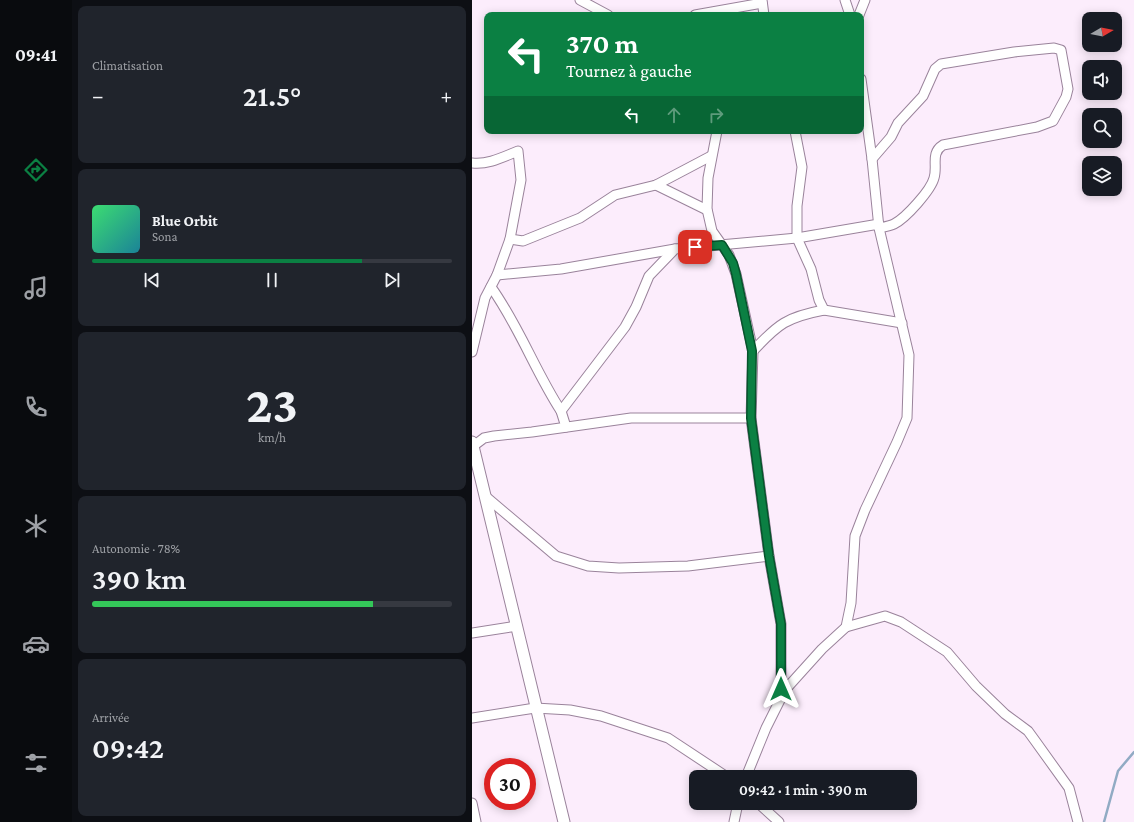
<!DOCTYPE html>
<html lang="fr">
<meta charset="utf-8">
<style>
:root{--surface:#171b24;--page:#20242c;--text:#f1f3f6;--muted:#9ea1a6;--line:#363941;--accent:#0b8043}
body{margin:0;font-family:"Crimson Pro",serif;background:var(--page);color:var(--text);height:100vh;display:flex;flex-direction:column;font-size:15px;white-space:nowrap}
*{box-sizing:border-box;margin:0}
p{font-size:13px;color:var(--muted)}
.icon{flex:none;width:22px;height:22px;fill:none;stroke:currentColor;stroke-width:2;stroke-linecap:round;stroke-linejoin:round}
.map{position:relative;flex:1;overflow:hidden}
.drawer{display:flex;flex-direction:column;gap:6px;padding:6px;background:#0d0f14;width:400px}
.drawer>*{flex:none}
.hud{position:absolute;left:12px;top:12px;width:380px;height:122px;border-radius:8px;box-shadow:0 2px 10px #0003;background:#0b8043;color:#fff;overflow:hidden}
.needle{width:26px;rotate:80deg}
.controls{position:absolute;left:610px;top:12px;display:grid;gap:8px}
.controls a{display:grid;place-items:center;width:40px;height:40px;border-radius:8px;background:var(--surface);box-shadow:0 2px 10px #0003;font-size:20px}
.speed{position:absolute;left:12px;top:758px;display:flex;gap:8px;font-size:20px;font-weight:700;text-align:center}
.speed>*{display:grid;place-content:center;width:52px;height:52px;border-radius:50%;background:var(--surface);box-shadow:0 2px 10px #0003;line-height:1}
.speed .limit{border:6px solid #d22;background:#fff;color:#111}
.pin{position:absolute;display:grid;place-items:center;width:34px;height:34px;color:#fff;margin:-17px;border-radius:8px;box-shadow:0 2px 6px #0006}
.me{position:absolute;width:44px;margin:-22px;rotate:0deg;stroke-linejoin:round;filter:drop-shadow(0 0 3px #0008)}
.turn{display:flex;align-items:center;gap:14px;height:84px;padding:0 16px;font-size:18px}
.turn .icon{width:52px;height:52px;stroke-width:2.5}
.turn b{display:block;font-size:28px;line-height:34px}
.lanes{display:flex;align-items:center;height:38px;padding:0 16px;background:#0003;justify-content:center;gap:20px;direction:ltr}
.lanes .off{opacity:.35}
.big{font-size:30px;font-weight:600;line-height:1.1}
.drawer .card{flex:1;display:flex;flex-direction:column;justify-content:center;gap:6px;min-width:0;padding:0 14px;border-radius:8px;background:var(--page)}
.drawer .dial{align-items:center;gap:0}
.dial b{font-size:52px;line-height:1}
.song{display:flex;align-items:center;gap:12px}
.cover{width:48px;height:48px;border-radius:6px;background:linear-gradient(135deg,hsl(140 70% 55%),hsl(190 70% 35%))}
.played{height:4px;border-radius:2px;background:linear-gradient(90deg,var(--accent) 75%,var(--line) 75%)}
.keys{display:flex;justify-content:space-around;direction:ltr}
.heat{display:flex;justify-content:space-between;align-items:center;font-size:22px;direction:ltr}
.charge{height:6px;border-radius:3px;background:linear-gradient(90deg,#34c759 78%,var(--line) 0)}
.trip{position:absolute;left:217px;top:770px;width:228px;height:40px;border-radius:8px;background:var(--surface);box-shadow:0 2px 10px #0003;font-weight:600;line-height:40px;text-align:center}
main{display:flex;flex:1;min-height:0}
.tabs{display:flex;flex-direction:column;width:72px;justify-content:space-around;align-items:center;background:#090b0e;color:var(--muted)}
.tabs .icon{width:28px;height:28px}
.tabs .on{color:var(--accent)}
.tabs b{font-size:18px;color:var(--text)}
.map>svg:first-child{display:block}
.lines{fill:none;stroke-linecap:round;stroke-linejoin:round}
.stream{stroke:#91abc4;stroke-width:2.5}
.minor-casing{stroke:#9a839b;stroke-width:11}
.tertiary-casing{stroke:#9a839b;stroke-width:13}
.minor{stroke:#fff;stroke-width:9}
.tertiary{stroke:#fff;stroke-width:11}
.route-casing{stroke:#07532c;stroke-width:10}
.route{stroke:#0b8043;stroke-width:7}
</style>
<main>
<nav class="tabs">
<b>09:41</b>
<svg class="icon on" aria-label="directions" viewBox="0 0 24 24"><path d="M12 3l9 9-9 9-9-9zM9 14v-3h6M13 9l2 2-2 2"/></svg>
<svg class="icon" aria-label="music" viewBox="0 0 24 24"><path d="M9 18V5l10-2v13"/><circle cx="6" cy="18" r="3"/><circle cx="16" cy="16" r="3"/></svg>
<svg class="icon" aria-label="phone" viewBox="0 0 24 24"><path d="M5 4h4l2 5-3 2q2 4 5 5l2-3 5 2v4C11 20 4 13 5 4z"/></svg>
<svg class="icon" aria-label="climate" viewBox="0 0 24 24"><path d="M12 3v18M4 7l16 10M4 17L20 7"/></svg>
<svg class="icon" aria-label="car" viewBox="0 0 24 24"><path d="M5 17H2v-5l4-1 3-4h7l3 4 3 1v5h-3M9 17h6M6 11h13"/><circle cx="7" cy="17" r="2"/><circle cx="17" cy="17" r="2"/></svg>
<svg class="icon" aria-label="filters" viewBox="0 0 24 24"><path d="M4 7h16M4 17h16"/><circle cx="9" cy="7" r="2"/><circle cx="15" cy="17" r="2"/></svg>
</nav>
<section class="drawer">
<div class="card"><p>Climatisation</p>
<div class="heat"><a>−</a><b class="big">21.5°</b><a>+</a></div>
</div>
<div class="card">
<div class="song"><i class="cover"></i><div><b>Blue Orbit</b><p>Sona</p></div></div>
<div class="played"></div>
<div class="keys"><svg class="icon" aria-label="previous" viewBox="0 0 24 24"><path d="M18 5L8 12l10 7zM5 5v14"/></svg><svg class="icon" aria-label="pause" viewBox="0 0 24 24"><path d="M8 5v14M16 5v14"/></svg><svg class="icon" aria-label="next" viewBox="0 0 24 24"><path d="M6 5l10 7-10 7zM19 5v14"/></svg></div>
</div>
<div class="card dial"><b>23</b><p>km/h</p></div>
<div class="card"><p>Autonomie · 78%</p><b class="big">390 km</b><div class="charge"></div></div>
<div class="card"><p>Arrivée</p><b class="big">09:42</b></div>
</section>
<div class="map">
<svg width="662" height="822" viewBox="0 0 662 822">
<rect width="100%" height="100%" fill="#fcedfc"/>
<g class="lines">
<polyline class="stream" points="632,822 646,771 662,752"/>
<defs>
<g id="minor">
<polyline points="108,0 136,15"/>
<polyline points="290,0 292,15"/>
<polyline points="373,0 378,15"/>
<polyline points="223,15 290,3"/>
<polyline points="387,15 393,0"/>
<polyline points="245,131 236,178 235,209 240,231 257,255 264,274 281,351 279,418 297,556 309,624 309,697"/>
<polyline points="323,131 330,167 325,206 325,238 339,269 347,300 352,310 430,323"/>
<path d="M 400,159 L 419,137 L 426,123 L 451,96 L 463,69 L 469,64 L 542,52 L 582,48 L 589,50 L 596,89 L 594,97 L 581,121 L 565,127 L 471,145 C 458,153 466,166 462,178 C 459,190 434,218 422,224 C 418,226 412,227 407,228"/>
<path d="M 0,163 C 16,165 31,157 46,151 L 49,180 L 38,239 L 25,275 L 13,298 L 0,352"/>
<polyline points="184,185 235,210"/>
<polyline points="38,239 51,241 108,218 143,195 184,185 239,156"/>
<polyline points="25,275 89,269 203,249"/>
<path d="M 19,287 C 47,326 63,371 89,411"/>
<path d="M 281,351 C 306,324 315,317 352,310"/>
<polyline points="94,427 89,411 153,327 164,307 177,276 203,249 325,238 407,224"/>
<polyline points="0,447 12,438 22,436 60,432 159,418 279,418"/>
<polyline points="13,496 84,556 116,566 147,568 216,566 297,556"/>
<polyline points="374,627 413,616 429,622 475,652 504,686 533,714 556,731 564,742 597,788 606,822"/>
<polyline points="0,633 45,626"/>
<polyline points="0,718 63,708 98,710 129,716 196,738 255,777"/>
<polyline points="274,777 294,728 313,690 350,649 374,627 379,603 383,536 393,510 425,442 435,418 437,355 407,228 400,159 389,79"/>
<polyline points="0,803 4,822"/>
<polyline points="286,803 307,822"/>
<polyline points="262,822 266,803"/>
</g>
<polyline id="tertiary" points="0,442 92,822"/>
</defs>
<use href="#minor" class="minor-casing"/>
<use href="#tertiary" class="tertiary-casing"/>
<use href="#minor" class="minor"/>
<use href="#tertiary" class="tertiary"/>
</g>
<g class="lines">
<defs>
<polyline id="route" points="223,247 250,245 261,263 264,274 280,351 279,418 297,556 309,624 309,689"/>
</defs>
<use href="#route" class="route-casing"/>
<use href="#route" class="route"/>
</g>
</svg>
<div class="controls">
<a><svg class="needle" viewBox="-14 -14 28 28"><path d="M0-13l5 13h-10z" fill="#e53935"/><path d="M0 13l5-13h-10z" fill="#9ea1a6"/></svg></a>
<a><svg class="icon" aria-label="sound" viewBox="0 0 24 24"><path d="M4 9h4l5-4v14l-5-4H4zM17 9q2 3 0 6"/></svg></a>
<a><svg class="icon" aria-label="search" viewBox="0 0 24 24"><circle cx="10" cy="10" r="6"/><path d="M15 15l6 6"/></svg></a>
<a><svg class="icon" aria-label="layers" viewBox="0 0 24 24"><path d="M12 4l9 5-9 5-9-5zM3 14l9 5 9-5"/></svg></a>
</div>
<div class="speed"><div class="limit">30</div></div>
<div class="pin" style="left:223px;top:247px;background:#d93025"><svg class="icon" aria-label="arrive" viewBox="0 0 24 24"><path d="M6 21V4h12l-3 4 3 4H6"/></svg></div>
<svg class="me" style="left:309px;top:689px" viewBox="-20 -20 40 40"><path d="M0-17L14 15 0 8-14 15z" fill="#0b8043" stroke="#fff" stroke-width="4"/></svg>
<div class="trip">09:42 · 1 min · 390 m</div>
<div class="hud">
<div class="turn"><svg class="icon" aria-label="left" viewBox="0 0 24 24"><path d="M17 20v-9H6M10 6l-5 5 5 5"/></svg><div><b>370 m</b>Tournez à gauche</div></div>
<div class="lanes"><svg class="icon" aria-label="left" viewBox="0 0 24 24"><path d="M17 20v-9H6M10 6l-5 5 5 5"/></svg><svg class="icon off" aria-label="ahead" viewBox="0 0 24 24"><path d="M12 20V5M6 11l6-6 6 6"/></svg><svg class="icon off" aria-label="right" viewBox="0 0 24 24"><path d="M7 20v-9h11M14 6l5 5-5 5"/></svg></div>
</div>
</div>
</main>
